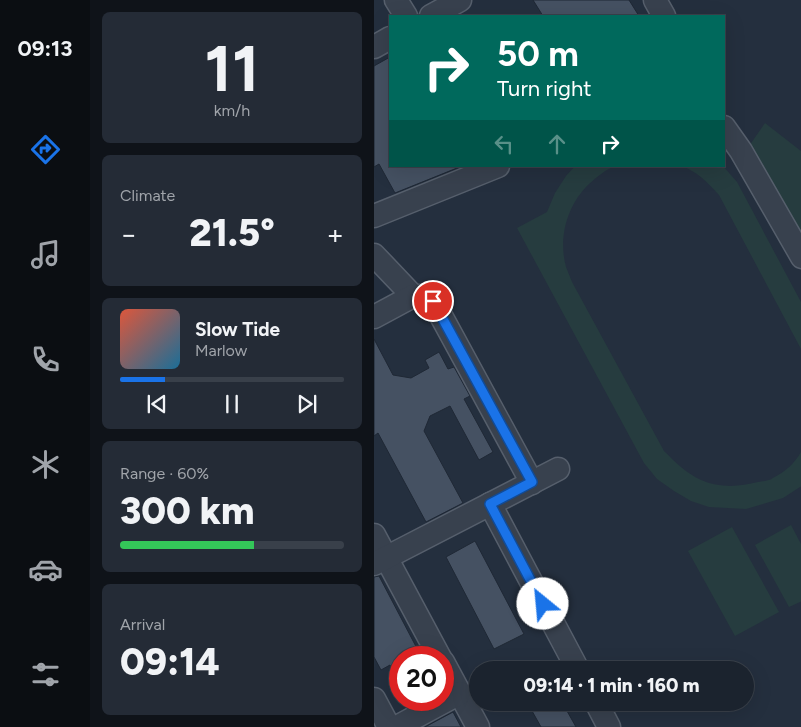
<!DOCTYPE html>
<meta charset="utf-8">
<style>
:root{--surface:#1b232e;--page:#242b36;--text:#f1f3f6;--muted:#a0a4aa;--line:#39404a;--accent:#1a73e8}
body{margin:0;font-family:Figtree,sans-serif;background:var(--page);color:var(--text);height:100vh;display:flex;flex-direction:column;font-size:19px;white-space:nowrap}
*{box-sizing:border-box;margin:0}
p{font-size:16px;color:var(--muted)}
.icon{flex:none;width:28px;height:28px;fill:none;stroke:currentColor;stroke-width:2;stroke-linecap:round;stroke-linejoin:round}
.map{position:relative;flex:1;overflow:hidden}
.drawer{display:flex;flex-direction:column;gap:12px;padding:12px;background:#0f1319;width:284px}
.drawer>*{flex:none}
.hud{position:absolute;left:15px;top:15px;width:336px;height:152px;border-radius:0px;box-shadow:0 5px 20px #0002,0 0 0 1px var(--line);background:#00695c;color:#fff;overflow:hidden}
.speed{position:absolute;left:15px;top:646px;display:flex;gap:10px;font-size:25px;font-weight:700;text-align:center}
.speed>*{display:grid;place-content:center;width:65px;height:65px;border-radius:50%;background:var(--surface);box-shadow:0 5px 20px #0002,0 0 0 1px var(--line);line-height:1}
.speed .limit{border:8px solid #d22;background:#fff;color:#111}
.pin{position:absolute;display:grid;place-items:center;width:42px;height:42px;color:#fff;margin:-21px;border:2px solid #fff;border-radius:50%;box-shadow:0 1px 5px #0007}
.me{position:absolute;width:55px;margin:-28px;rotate:332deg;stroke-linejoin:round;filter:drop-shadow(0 0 4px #0008)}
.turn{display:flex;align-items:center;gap:18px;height:105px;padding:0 25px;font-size:22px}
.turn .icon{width:65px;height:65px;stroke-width:2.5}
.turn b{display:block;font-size:35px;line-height:42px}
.lanes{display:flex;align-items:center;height:48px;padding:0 25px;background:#0003;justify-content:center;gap:25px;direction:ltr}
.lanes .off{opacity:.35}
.big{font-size:38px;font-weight:800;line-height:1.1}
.drawer .widget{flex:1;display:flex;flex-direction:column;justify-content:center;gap:8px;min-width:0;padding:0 18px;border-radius:8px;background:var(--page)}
.drawer .dial{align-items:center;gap:0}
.dial b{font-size:65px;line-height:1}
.song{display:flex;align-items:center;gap:15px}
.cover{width:60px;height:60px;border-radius:8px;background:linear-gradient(135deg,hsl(10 70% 55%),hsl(200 70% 35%))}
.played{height:5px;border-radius:2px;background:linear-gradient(90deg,var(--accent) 20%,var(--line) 20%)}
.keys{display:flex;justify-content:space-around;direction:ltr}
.heat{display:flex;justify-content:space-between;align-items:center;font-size:28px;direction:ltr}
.charge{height:8px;border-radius:4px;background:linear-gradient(90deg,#34c759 60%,var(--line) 0)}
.trip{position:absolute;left:95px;top:661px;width:285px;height:50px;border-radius:25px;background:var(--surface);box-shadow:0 5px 20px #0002,0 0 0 1px var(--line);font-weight:800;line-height:50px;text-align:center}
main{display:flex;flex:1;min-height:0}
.dock{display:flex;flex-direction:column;width:90px;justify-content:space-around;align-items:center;background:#0b0e12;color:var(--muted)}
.dock .icon{width:35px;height:35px}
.dock .active{color:var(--accent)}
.dock b{font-size:22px;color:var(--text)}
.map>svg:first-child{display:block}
.green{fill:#263c3f}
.building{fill:#455162;stroke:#1f2835}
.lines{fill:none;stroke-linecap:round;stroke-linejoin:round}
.minor-casing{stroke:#565f6c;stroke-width:25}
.minor{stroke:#38414e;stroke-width:22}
.route-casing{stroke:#114b97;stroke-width:12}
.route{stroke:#1a73e8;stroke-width:9}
</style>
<main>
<nav class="dock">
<b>09:13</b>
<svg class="icon active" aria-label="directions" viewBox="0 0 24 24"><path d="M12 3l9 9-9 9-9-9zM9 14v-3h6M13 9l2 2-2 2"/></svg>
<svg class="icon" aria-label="music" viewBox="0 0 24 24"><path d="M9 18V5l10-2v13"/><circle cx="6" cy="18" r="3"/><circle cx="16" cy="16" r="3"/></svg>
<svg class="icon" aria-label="phone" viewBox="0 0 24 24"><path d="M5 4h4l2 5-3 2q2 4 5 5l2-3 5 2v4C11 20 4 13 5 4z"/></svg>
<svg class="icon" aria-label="climate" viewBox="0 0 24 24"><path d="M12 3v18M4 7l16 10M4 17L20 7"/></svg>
<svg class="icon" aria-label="car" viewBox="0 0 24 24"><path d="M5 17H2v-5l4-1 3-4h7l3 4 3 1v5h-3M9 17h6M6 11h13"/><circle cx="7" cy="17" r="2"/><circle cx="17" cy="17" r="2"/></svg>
<svg class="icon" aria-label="filters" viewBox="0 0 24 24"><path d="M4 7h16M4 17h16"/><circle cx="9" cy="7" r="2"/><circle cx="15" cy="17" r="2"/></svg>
</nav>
<section class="drawer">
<div class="widget dial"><b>11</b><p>km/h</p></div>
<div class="widget"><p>Climate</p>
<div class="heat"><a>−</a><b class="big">21.5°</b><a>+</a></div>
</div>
<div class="widget">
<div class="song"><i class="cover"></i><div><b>Slow Tide</b><p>Marlow</p></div></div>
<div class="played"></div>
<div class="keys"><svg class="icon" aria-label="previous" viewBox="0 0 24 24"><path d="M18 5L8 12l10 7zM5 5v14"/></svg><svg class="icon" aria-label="pause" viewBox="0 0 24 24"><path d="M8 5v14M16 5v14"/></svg><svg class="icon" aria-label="next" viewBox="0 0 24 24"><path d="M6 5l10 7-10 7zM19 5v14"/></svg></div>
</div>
<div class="widget"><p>Range · 60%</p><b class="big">300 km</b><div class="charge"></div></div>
<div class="widget"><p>Arrival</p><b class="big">09:14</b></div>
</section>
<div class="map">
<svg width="428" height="727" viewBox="0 0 428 727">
<rect width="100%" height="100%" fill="#242f3e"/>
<g class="green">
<polygon points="391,123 427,151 427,244 373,149"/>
<path d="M 201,166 L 241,166 C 231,170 223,177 215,184 C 193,205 184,238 192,267 C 194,272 196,277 198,282 L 290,451 C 301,462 312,473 327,480 C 345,488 365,487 384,482 C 389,481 395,481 399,478 C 411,472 421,463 427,452 L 428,486 L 426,487 L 409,498 L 372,509 L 335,507 L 317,501 L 300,491 L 283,479 L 270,463 L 143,228 L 173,212 L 181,193 L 192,176 Z"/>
<path d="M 308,166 L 349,166 L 363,182 L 427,302 L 427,349 L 345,195 C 333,182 325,173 308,166 Z"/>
<polygon points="417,525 427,544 428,601 415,607 381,545"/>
<polygon points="358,527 405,612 361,636 314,551"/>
</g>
<g class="building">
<polygon points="159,0 255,0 265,16 169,16"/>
<polygon points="16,57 16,166 88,166 21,193 5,164 0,167 0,66"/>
<polygon points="0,339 19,375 37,378 55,368 51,360 65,352 74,369 80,367 96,396 90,399 119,452 105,460 76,406 56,416 50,431 89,503 52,522 4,433 0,436"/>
<polygon points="101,541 150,634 120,649 72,557"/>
<polygon points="5,576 48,658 26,658 26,684 16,665 7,670 0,657 0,577"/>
<polygon points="28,700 45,700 32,707"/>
<polygon points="153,702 188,702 202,727 167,727"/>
<polygon points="79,712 87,727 51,727"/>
</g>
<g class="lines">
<defs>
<g id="minor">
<polyline points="22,0 32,16"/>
<polyline points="281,0 290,16"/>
<polyline points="57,16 86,0"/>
<polyline points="0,47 16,38"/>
<polyline points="350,127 367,151 428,257"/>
<polyline points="0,216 124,166"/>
<polyline points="0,255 39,296"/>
<polyline points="0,317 39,296 51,296 59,301 158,483"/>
<polyline points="116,504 204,670"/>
<polyline points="0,535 66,658"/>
<polyline points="0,564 184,469"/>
<polyline points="69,662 104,727"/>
<polyline points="0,699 15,727"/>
<polyline points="222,702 235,727"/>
<polyline points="23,727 86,693"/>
</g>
</defs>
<use href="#minor" class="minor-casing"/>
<use href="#minor" class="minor"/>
</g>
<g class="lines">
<defs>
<polyline id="route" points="59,301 158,482 116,504 169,604"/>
</defs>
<use href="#route" class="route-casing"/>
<use href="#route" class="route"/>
</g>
</svg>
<div class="speed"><div class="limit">20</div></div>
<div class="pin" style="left:59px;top:301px;background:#d93025"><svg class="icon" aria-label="arrive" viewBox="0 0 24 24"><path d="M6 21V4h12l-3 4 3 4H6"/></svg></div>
<svg class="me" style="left:169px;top:604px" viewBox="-20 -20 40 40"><circle r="19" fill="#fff"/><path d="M0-13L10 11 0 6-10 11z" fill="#1a73e8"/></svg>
<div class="trip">09:14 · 1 min · 160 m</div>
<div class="hud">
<div class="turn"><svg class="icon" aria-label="right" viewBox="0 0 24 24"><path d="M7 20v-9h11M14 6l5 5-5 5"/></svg><div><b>50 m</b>Turn right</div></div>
<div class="lanes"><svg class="icon off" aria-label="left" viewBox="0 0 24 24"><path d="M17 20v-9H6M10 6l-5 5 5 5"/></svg><svg class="icon off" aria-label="ahead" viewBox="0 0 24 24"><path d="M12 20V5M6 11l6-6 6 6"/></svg><svg class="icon" aria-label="right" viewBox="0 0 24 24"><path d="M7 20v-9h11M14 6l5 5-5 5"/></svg></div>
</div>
</div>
</main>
